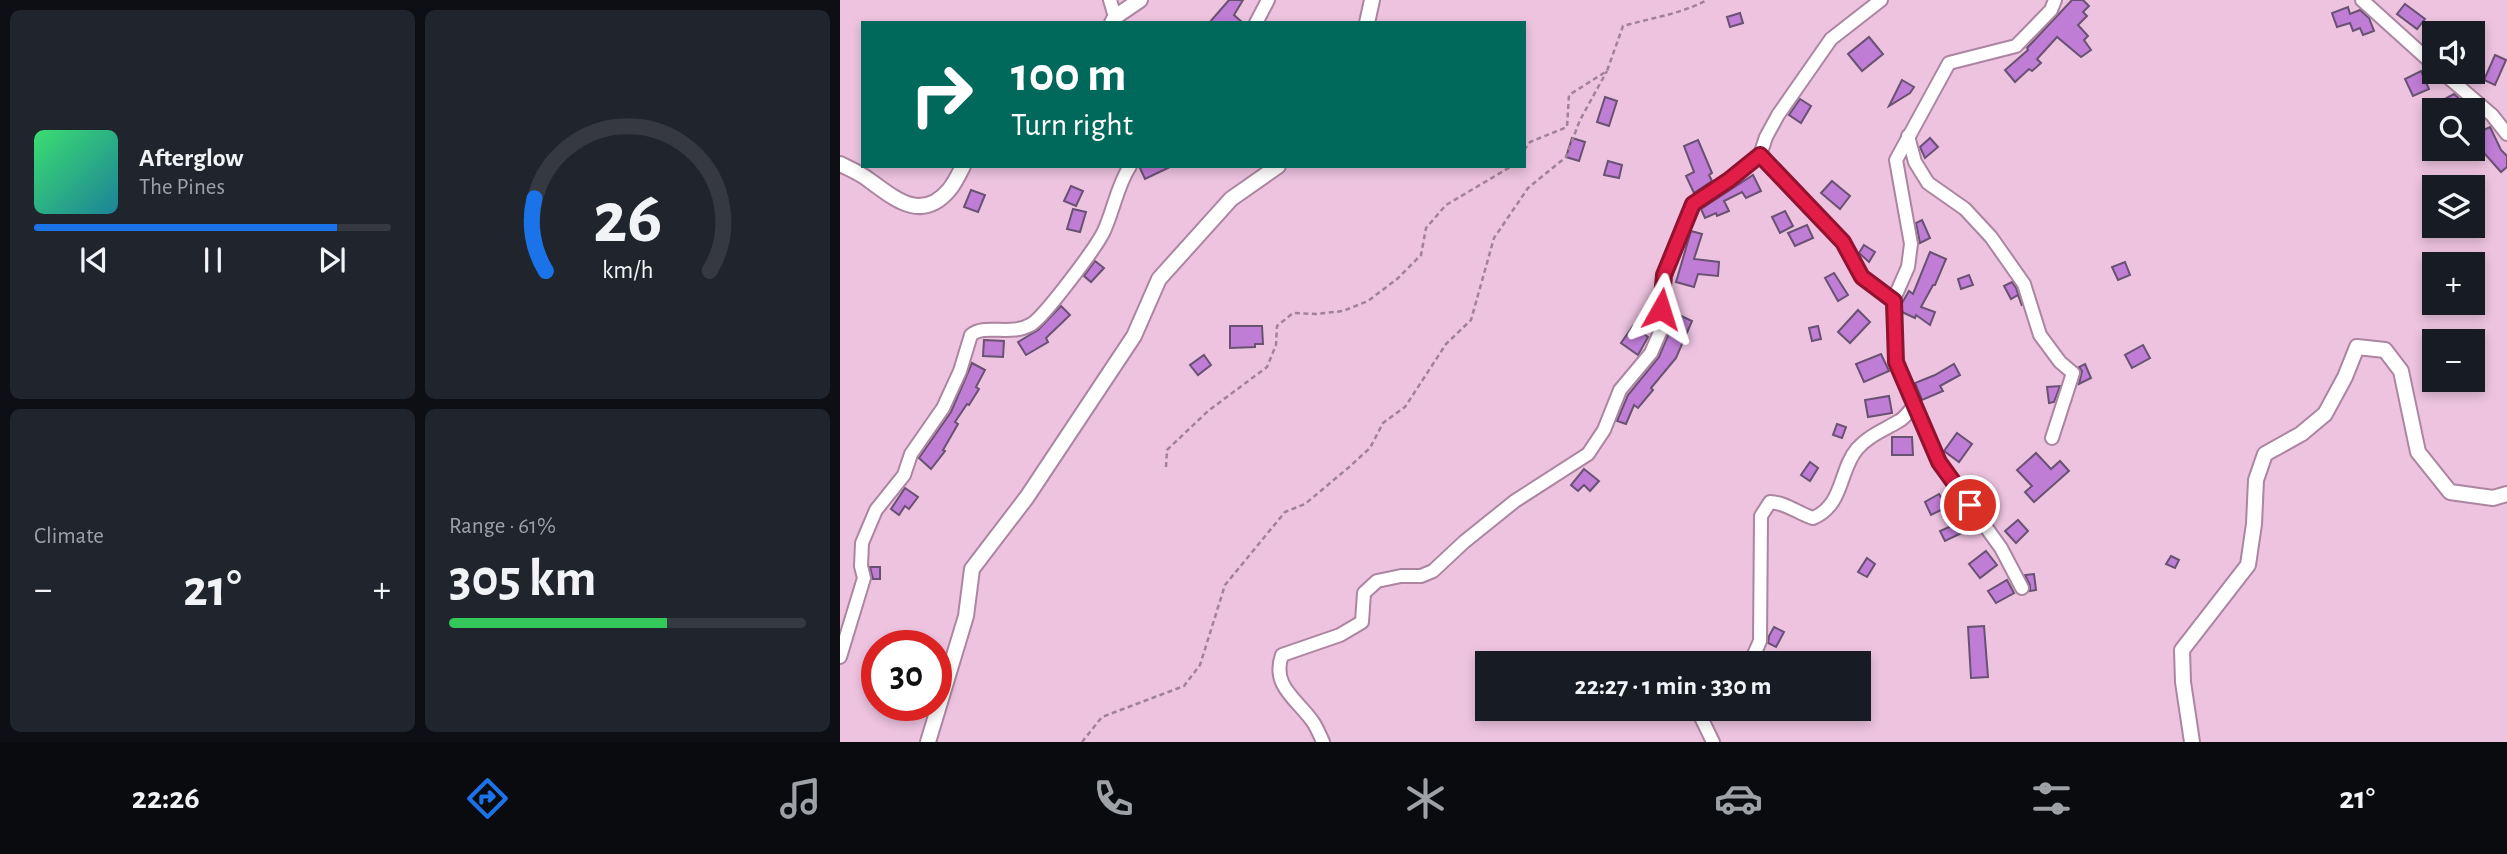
<!DOCTYPE html>
<meta charset="utf-8">
<style>
:root{--surface:#171b24;--page:#20242c;--text:#f1f3f6;--muted:#9ea1a6;--line:#363941;--accent:#1a73e8}
body{margin:0;font-family:"Alegreya Sans",sans-serif;background:var(--page);color:var(--text);height:100vh;display:flex;flex-direction:column;font-size:26px;white-space:nowrap}
*{box-sizing:border-box;margin:0}
p{font-size:23px;color:var(--muted)}
.icon{flex:none;width:38px;height:38px;fill:none;stroke:currentColor;stroke-width:2;stroke-linecap:round;stroke-linejoin:round}
.map{position:relative;flex:1;overflow:hidden}
.details{display:flex;flex-direction:column;gap:10px;padding:10px;background:#0d0f14;width:840px}
.details>*{flex:none}
.hud{position:absolute;left:21px;top:21px;width:665px;height:147px;border-radius:0px;box-shadow:0 4px 10px #0003;background:#00695c;color:#fff;overflow:hidden}
.buttons{position:absolute;left:1582px;top:21px;display:grid;gap:14px}
.buttons a{display:grid;place-items:center;width:63px;height:63px;border-radius:0px;background:var(--surface);box-shadow:0 4px 10px #0003;font-size:35px}
.speed{position:absolute;left:21px;top:630px;display:flex;gap:14px;font-size:35px;font-weight:700;text-align:center}
.speed>*{display:grid;place-content:center;width:91px;height:91px;border-radius:50%;background:var(--surface);box-shadow:0 4px 10px #0003;line-height:1}
.speed .limit{border:10px solid #d22;background:#fff;color:#111}
.pin{position:absolute;display:grid;place-items:center;width:60px;height:60px;color:#fff;margin:-30px;border:4px solid #fff;border-radius:50%;box-shadow:0 2px 7px #0007}
.me{position:absolute;width:77px;margin:-38px;rotate:6deg;stroke-linejoin:round;filter:drop-shadow(0 0 5px #0008)}
.turn{display:flex;align-items:center;gap:24px;height:147px;padding:0 35px;font-size:32px}
.turn .icon{width:91px;height:91px;stroke-width:2.5}
.turn b{display:block;font-size:49px;line-height:60px}
.big{font-size:52px;font-weight:600;line-height:1.1}
.details .tile{flex:1;display:flex;flex-direction:column;justify-content:center;gap:10px;min-width:0;padding:0 24px;border-radius:10px;background:var(--page)}
.details .dial{align-items:center;gap:0}
.dial svg{height:182px;overflow:visible;fill:none;stroke:var(--line);stroke-width:7;stroke-linecap:round;text-anchor:middle}
.dial text{fill:var(--text);stroke:none}
.song{display:flex;align-items:center;gap:21px}
.cover{width:84px;height:84px;border-radius:10px;background:linear-gradient(135deg,hsl(140 70% 55%),hsl(190 70% 35%))}
.played{height:7px;border-radius:4px;background:linear-gradient(90deg,var(--accent) 85%,var(--line) 85%)}
.keys{display:flex;justify-content:space-around;direction:ltr}
.heat{display:flex;justify-content:space-between;align-items:center;font-size:38px;direction:ltr}
.charge{height:10px;border-radius:5px;background:linear-gradient(90deg,#34c759 61%,var(--line) 0)}
.details .tiles{flex:1;display:grid;gap:10px;grid-template-columns:repeat(2,1fr)}
.trip{position:absolute;left:635px;top:651px;width:396px;height:70px;border-radius:0px;background:var(--surface);box-shadow:0 4px 10px #0003;font-weight:600;line-height:70px;text-align:center}
.menu{display:flex;height:112px;justify-content:space-around;align-items:center;background:#090b0e;color:var(--muted)}
.menu .icon{width:49px;height:49px}
.menu .on{color:var(--accent)}
.menu b{font-size:32px;color:var(--text)}
main{display:flex;flex:1;min-height:0}
.map>svg:first-child{display:block}
.building{fill:#bf7dd6;stroke:#695172;stroke-width:2}
.lines{fill:none;stroke-linecap:round;stroke-linejoin:round}
.minor-casing{stroke:#ac85a0;stroke-width:16}
.tertiary-casing{stroke:#ac85a0;stroke-width:18}
.path{stroke:#a18297;stroke-width:2.5;stroke-dasharray:5 3.5;stroke-linecap:butt}
.minor{stroke:#fff;stroke-width:12}
.tertiary{stroke:#fff;stroke-width:14}
.route-casing{stroke:#92132f;stroke-width:18}
.route{stroke:#e11d48;stroke-width:12}
</style>
<main>
<section class="details">
<div class="tiles">
<div class="tile">
<div class="song"><i class="cover"></i><div><b>Afterglow</b><p>The Pines</p></div></div>
<div class="played"></div>
<div class="keys"><svg class="icon" aria-label="previous" viewBox="0 0 24 24"><path d="M18 5L8 12l10 7zM5 5v14"/></svg><svg class="icon" aria-label="pause" viewBox="0 0 24 24"><path d="M8 5v14M16 5v14"/></svg><svg class="icon" aria-label="next" viewBox="0 0 24 24"><path d="M6 5l10 7-10 7zM19 5v14"/></svg></div>
</div>
<div class="tile dial"><svg viewBox="0 0 100 80">
<path d="M14 69A42 42 0 1 1 86 69"/>
<path d="M14 69A42 42 0 0 1 9 37" stroke="#1a73e8"/>
<text x="50" y="56" font-size="32" font-weight="700">26</text>
<text x="50" y="72" font-size="11">km/h</text>
</svg></div>
<div class="tile"><p>Climate</p>
<div class="heat"><a>−</a><b class="big">21°</b><a>+</a></div>
</div>
<div class="tile"><p>Range · 61%</p><b class="big">305 km</b><div class="charge"></div></div>
</div>
</section>
<div class="map">
<svg width="1667" height="742" viewBox="0 0 1667 742">
<rect width="100%" height="100%" fill="#edc3e0"/>
<g class="building">
<polygon points="389,0 403,0 394,15 403,23 369,23"/>
<polygon points="1232,0 1243,0 1249,6 1243,12 1247,16 1238,25 1248,36 1244,40 1251,50 1241,57 1217,37 1197,59 1201,63 1192,71 1189,69 1175,82 1165,70 1188,50 1187,48"/>
<polygon points="1565,4 1585,19 1577,29 1557,14"/>
<polygon points="1508,7 1510,14 1520,10 1529,18 1534,31 1523,35 1520,28 1513,31 1510,23 1497,27 1492,13"/>
<polygon points="900,13 903,23 890,27 887,17"/>
<polygon points="1029,37 1043,54 1022,71 1008,54"/>
<polygon points="1655,55 1666,60 1655,85 1644,80"/>
<polygon points="1581,71 1589,89 1573,96 1565,79"/>
<polygon points="1062,80 1074,87 1070,93 1049,106"/>
<polygon points="1614,94 1625,104 1609,110 1603,100"/>
<polygon points="765,97 777,101 769,126 757,122"/>
<polygon points="960,99 971,106 961,123 949,115"/>
<polygon points="1650,127 1661,150 1667,156 1667,167 1661,172 1644,153 1635,134"/>
<polygon points="732,138 745,142 739,161 726,157"/>
<polygon points="1090,138 1098,147 1085,158 1080,147"/>
<polygon points="858,140 872,173 869,175 872,181 854,193 846,176 854,172 844,146"/>
<polygon points="768,161 782,165 779,178 764,175"/>
<polygon points="299,166 332,166 305,179"/>
<polygon points="913,175 921,191 906,198 902,192 884,201 889,211 877,216 876,213 865,218 861,209"/>
<polygon points="992,181 1010,196 1000,209 981,193"/>
<polygon points="231,186 243,191 236,206 224,201"/>
<polygon points="131,190 145,195 138,212 124,207"/>
<polygon points="233,209 246,212 240,232 227,229"/>
<polygon points="945,211 953,226 940,233 932,217"/>
<polygon points="1082,220 1090,238 1080,243 1076,223"/>
<polygon points="967,225 973,238 955,246 948,233"/>
<polygon points="851,231 862,234 854,259 879,262 878,276 858,274 854,287 836,282"/>
<polygon points="1024,245 1035,252 1029,262 1019,253"/>
<polygon points="1090,252 1106,259 1095,285 1093,285 1081,307 1095,312 1090,325 1076,315 1075,318 1062,312 1062,303 1069,291 1073,294"/>
<polygon points="255,261 264,268 251,282 244,276"/>
<polygon points="1285,262 1290,275 1278,280 1272,267"/>
<polygon points="994,273 1008,295 998,301 985,278"/>
<polygon points="1129,275 1133,285 1121,289 1118,279"/>
<polygon points="1172,282 1176,288 1182,306 1178,295 1171,299 1164,286"/>
<polygon points="221,306 230,315 206,338 208,342 186,355 178,342 198,330"/>
<polygon points="1018,310 1030,322 1010,343 998,332"/>
<polygon points="837,314 852,321 836,358 811,388 813,390 798,408 794,405 786,424 777,421 788,395 819,357"/>
<polygon points="390,326 422,326 423,344 415,344 415,347 390,348"/>
<polygon points="793,326 808,337 798,355 781,343"/>
<polygon points="978,326 981,339 972,341 969,328"/>
<polygon points="144,340 164,341 163,357 143,356"/>
<polygon points="1303,345 1310,358 1292,368 1285,355"/>
<polygon points="1041,354 1049,371 1024,382 1016,364"/>
<polygon points="364,355 371,365 358,375 350,365"/>
<polygon points="132,363 145,370 136,387 139,389 129,405 127,404 115,422 118,424 103,450 105,451 91,469 79,458 111,412"/>
<polygon points="1114,364 1120,375 1100,386 1103,391 1082,400 1075,383 1095,375"/>
<polygon points="1245,364 1251,378 1239,384 1242,371 1239,367"/>
<polygon points="1220,386 1214,402 1209,403 1207,387"/>
<polygon points="1049,396 1052,413 1028,417 1025,400"/>
<polygon points="997,424 1006,427 1002,438 993,435"/>
<polygon points="1117,433 1132,444 1119,462 1104,451"/>
<polygon points="1052,437 1072,437 1073,455 1052,455"/>
<polygon points="1196,453 1211,469 1220,461 1229,471 1194,502 1185,492 1192,486 1177,470"/>
<polygon points="970,462 978,468 970,481 961,475"/>
<polygon points="744,469 759,481 750,491 744,485 738,491 731,485"/>
<polygon points="65,488 78,497 69,509 65,506 59,515 51,509"/>
<polygon points="1099,494 1107,507 1091,515 1085,502"/>
<polygon points="1125,520 1130,529 1105,541 1100,531"/>
<polygon points="1178,520 1188,531 1176,543 1165,531"/>
<polygon points="1146,551 1157,565 1140,578 1129,564"/>
<polygon points="1331,556 1339,560 1335,568 1326,564"/>
<polygon points="1027,558 1035,564 1027,577 1018,572"/>
<polygon points="30,567 40,567 40,579 33,579"/>
<polygon points="1194,574 1196,590 1190,591 1190,585 1185,575"/>
<polygon points="1167,580 1174,593 1156,603 1148,591"/>
<polygon points="1144,626 1148,677 1131,678 1128,627"/>
<polygon points="934,627 944,632 936,647 928,643 929,636"/>
</g>
<g class="lines">
<defs>
<g id="minor">
<polyline points="270,0 275,17"/>
<polyline points="1522,0 1594,65"/>
<polyline points="416,23 428,0"/>
<polyline points="1602,72 1652,115 1667,134"/>
<polyline points="1068,136 1075,162 1088,183 1125,209 1151,237 1184,284 1200,335 1220,362 1233,373 1212,438"/>
<polyline points="920,155 1003,242 1022,277 1053,301"/>
<polyline points="1182,588 1161,548 1099,462 1056,361 1053,301 1068,267 1071,244 1056,160 1109,63 1176,46 1211,10 1215,0"/>
<path d="M 0,657 L 24,578 L 21,566 L 22,543 L 36,510 L 64,475 L 71,454 L 103,408 L 120,371 L 131,335 C 145,323 170,337 192,324 C 206,314 256,248 264,231 C 274,209 277,186 290,166"/>
<path d="M 907,663 L 912,659 L 920,641 L 921,516 L 930,502 C 947,503 957,513 973,518 C 1004,505 999,470 1017,449 C 1028,436 1044,430 1059,421 C 1065,418 1069,411 1074,406"/>
<polyline points="857,709 873,742"/>
<path d="M 483,742 C 480,735 477,728 473,722 C 457,699 431,686 442,655 L 500,635 L 522,622 L 524,593 L 537,581 L 561,576 L 581,576 L 593,571 L 624,542 L 675,501 L 748,454 L 764,430 L 780,390 L 811,353 L 821,330 L 824,275 L 853,204 L 889,180 L 920,155 L 926,137 L 938,115 L 991,39 L 1041,0"/>
</g>
<g id="tertiary">
<polyline points="272,23 275,17 300,0"/>
<polyline points="527,23 532,0"/>
<path d="M 0,164 C 10,169 20,173 29,180 C 54,198 81,223 109,190 C 115,183 119,174 123,166"/>
<polyline points="88,742 126,616 132,569 187,497 294,336 319,279 391,199 438,166"/>
<polyline points="1352,742 1343,682 1342,650 1408,565 1414,524 1416,480 1425,454 1461,434 1485,414 1505,377 1517,347 1545,350 1561,371 1578,452 1610,492 1653,498 1667,494"/>
</g>
</defs>
<use href="#minor" class="minor-casing"/>
<use href="#tertiary" class="tertiary-casing"/>
<g class="path">
<path d="M 684,150 L 690,142 L 727,127 L 729,95 L 767,71 L 783,26 C 811,18 841,14 867,0"/>
<polyline points="326,467 327,450 368,411 427,367 436,345 437,326 453,313 476,314 503,311 528,301 557,279 581,255 586,228 606,205 672,166"/>
<polyline points="242,742 262,717 344,686 360,665 385,585 445,512 465,504 508,468 530,448 543,423 565,407 606,344 631,320 654,238 688,188 726,157 740,120 767,71"/>
</g>
<use href="#minor" class="minor"/>
<use href="#tertiary" class="tertiary"/>
</g>
<g class="lines">
<defs>
<polyline id="route" points="821,309 824,275 853,204 889,180 920,155 1003,242 1022,277 1054,301 1056,362 1099,462 1130,505"/>
</defs>
<use href="#route" class="route-casing"/>
<use href="#route" class="route"/>
</g>
</svg>
<div class="buttons">
<a><svg class="icon" aria-label="sound" viewBox="0 0 24 24"><path d="M4 9h4l5-4v14l-5-4H4zM17 9q2 3 0 6"/></svg></a>
<a><svg class="icon" aria-label="search" viewBox="0 0 24 24"><circle cx="10" cy="10" r="6"/><path d="M15 15l6 6"/></svg></a>
<a><svg class="icon" aria-label="layers" viewBox="0 0 24 24"><path d="M12 4l9 5-9 5-9-5zM3 14l9 5 9-5"/></svg></a>
<a>+</a>
<a>−</a>
</div>
<div class="speed"><div class="limit">30</div></div>
<div class="pin" style="left:1130px;top:505px;background:#d93025"><svg class="icon" aria-label="arrive" viewBox="0 0 24 24"><path d="M6 21V4h12l-3 4 3 4H6"/></svg></div>
<svg class="me" style="left:821px;top:309px" viewBox="-20 -20 40 40"><path d="M0-17L14 15 0 8-14 15z" fill="#e11d48" stroke="#fff" stroke-width="4"/></svg>
<div class="trip">22:27 · 1 min · 330 m</div>
<div class="hud">
<div class="turn"><svg class="icon" aria-label="right" viewBox="0 0 24 24"><path d="M7 20v-9h11M14 6l5 5-5 5"/></svg><div><b>100 m</b>Turn right</div></div>
</div>
</div>
</main>
<nav class="menu">
<b>22:26</b>
<svg class="icon on" aria-label="directions" viewBox="0 0 24 24"><path d="M12 3l9 9-9 9-9-9zM9 14v-3h6M13 9l2 2-2 2"/></svg>
<svg class="icon" aria-label="music" viewBox="0 0 24 24"><path d="M9 18V5l10-2v13"/><circle cx="6" cy="18" r="3"/><circle cx="16" cy="16" r="3"/></svg>
<svg class="icon" aria-label="phone" viewBox="0 0 24 24"><path d="M5 4h4l2 5-3 2q2 4 5 5l2-3 5 2v4C11 20 4 13 5 4z"/></svg>
<svg class="icon" aria-label="climate" viewBox="0 0 24 24"><path d="M12 3v18M4 7l16 10M4 17L20 7"/></svg>
<svg class="icon" aria-label="car" viewBox="0 0 24 24"><path d="M5 17H2v-5l4-1 3-4h7l3 4 3 1v5h-3M9 17h6M6 11h13"/><circle cx="7" cy="17" r="2"/><circle cx="17" cy="17" r="2"/></svg>
<svg class="icon" aria-label="filters" viewBox="0 0 24 24"><path d="M4 7h16M4 17h16"/><circle cx="9" cy="7" r="2"/><circle cx="15" cy="17" r="2"/></svg>
<b>21°</b>
</nav>
